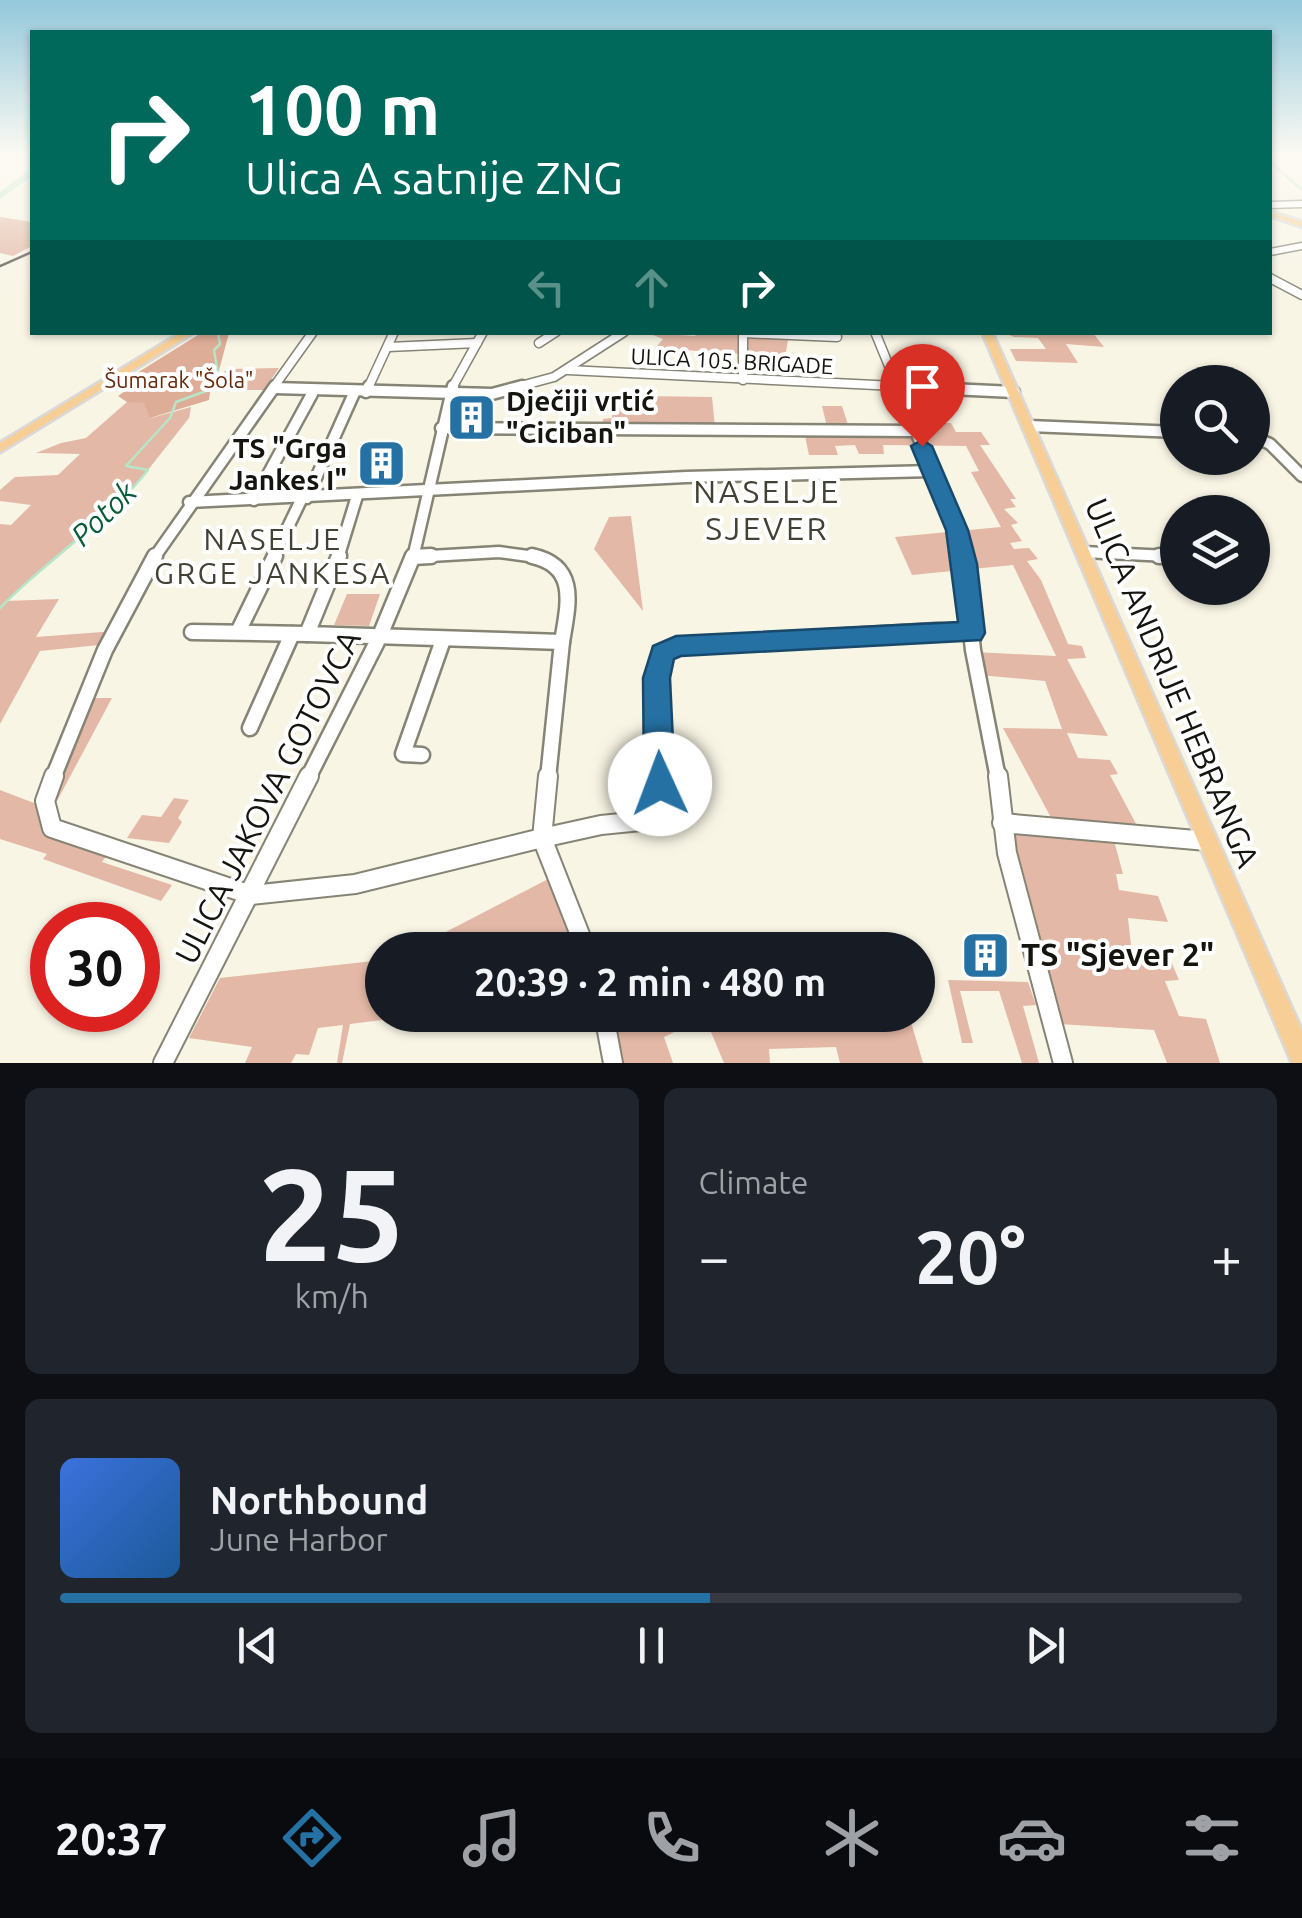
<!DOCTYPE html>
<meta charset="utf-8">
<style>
:root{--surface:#171b24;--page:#20242c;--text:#f1f3f6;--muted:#9ea1a6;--line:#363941;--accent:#2571a4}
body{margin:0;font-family:Ubuntu,sans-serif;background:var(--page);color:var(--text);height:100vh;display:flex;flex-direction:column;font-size:38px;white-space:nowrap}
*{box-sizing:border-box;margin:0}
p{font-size:32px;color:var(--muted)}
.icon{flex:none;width:55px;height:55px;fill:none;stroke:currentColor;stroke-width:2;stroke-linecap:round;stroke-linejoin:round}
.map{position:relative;height:1063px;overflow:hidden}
.details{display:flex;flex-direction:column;gap:25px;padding:25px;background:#0d0f14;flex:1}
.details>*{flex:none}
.top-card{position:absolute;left:30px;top:30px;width:1242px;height:305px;border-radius:0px;box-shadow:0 2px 8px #0004;background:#00695c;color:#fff;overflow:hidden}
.buttons{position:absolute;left:1160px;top:365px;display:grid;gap:20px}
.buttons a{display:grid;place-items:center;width:110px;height:110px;border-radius:50%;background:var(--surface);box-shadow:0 2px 8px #0004;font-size:50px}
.speed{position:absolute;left:30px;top:902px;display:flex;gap:20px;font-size:50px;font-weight:700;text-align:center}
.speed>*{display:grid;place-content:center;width:130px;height:130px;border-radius:50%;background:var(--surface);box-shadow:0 2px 8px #0004;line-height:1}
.speed .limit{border:15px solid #d22;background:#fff;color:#111}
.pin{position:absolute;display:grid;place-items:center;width:85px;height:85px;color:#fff;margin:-102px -42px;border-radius:50% 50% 50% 0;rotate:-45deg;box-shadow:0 0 10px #0007}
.pin .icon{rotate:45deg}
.me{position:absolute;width:110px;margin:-55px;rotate:358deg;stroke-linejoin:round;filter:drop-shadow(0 0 8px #0008)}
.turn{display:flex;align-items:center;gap:35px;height:210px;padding:0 50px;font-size:45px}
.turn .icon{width:130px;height:130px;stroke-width:2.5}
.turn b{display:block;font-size:70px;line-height:85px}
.lanes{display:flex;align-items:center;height:95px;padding:0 50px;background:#0003;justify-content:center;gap:50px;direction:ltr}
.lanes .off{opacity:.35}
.big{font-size:75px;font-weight:700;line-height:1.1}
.details .card{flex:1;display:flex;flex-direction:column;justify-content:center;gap:15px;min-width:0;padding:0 35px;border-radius:15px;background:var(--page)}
.details .dial{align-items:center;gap:0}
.dial b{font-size:130px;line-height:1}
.song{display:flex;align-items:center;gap:30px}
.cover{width:120px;height:120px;border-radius:15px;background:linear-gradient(135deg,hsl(220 70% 55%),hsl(210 70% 35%))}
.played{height:10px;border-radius:5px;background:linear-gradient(90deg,var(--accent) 55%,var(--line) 55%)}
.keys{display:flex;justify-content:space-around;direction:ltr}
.heat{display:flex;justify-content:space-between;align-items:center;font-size:55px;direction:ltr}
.details .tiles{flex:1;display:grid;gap:25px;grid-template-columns:1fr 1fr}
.card:last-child{grid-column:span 2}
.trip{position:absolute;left:365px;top:932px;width:570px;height:100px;border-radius:50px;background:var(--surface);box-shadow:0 2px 8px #0004;font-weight:700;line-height:100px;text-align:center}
.tabs{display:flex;height:160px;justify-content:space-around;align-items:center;background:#090b0e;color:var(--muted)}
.tabs .icon{width:70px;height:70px}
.tabs .current{color:var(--accent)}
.tabs b{font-size:45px;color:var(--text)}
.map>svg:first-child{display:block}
.green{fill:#e3b8a6}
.forest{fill:#dead98}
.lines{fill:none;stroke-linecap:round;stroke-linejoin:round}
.stream{stroke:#b5e6c7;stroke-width:2.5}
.river{fill:#b5e6c7;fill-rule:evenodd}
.minor-far4-casing{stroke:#868475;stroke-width:9}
.minor-far3-casing{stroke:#868475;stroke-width:11}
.minor-far2-casing{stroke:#868475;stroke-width:15}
.minor-far1-casing{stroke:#868475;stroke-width:19}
.minor-casing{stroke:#868475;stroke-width:22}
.major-casing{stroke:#dad9d8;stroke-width:5}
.minor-far4{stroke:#fff;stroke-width:6}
.minor-far3{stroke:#fff;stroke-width:8}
.minor-far2{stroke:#fff;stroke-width:10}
.minor-far1{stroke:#fff;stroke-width:14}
.minor{stroke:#fff;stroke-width:18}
.major{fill:#f7ce95;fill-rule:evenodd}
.rail{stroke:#55544b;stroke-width:2.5}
.route{fill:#2571a4;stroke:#18496b;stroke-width:2.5}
.labels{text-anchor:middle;stroke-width:8;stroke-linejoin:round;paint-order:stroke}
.far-street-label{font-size:22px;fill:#15140e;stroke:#fff}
.far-park-label{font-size:22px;fill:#662a0b;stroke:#fff}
.poi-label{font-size:28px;font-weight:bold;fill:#15140e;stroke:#fff;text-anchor:start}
.water-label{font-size:30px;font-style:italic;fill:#085c38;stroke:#fff}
.neighbourhood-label{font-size:30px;letter-spacing:2.5px;fill:#424133;stroke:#fff}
.quarter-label{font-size:32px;letter-spacing:2.5px;fill:#424133;stroke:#fff}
.near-street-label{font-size:32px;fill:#15140e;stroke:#fff}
.near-poi-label{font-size:32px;font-weight:bold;fill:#15140e;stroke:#fff;text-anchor:start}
</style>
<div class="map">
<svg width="1302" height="1063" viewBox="0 0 1302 1063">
<rect width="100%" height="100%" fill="#f8f5e5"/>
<g class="green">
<polygon points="0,217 32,222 32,246 13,256 0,253"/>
<polygon points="697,332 789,335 785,357 655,348 663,339 648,333 695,336"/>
<polygon points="1004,333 1093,333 1104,347 1066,344 1078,363 1016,361 1010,349 1046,349 1038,338 1014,337"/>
<polygon points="279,368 264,390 207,390 227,369"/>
<polygon points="641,396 712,397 715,427 603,427 603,419 612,418 612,412 603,413 603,402 627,403"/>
<polygon points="127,402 144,402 151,418 191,407 189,418 121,504 6,601 59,599 36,637 115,631 109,644 40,651 0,724 0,524 11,525 31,505 0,501 0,490 15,477 58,475 80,454 36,453 61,443 86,438"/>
<polygon points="822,406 842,406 850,431 915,431 913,423 951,423 956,432 981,432 990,445 980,445 1016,499 1010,499 1016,507 1004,509 1018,523 1011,525 1022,541 1010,543 1014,549 1029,548 1038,559 1027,561 1041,580 1068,644 1082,646 1086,658 1067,659 1108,736 1067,733 1078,758 1110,760 1118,774 1110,775 1142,835 1112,833 1123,874 1116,874 1119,890 1158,896 1168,922 1128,918 1132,954 1170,959 1179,980 1165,981 1179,1016 1206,1019 1220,1063 1167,1063 1154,1030 1059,1024 1002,823 1056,827 1003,728 1062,729 1045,681 979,675 974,652 1056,656 1013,565 912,575 895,537 1001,527 971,472 979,471 966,446 883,445 884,454 859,454 855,445 835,446 838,455 809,455 804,431 828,431"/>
<polygon points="631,516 643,611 594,549 609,517"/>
<polygon points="347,594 380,594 369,626 334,625"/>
<polygon points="93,698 112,698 57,801 50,801"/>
<polygon points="0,790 34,803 45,801 52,828 112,848 102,862 172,885 161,901 43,859 47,854 0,839"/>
<polygon points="174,798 189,800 178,818 182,822 169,843 127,838 142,815 161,817"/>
<polygon points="556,875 578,930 540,950 411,950"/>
<polygon points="382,960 382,1015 422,1015 350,1024 342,1063 337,1063 343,1025 318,1028 309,1055 296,1054 291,1063 245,1063 252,1047 189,1038 220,978"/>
<polygon points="948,980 1028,982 1036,1005 1023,1006 1039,1063 1022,1063 999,991 960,991 973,1043 962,1043"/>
<polygon points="606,1015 682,1015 687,1026 664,1037 673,1063 621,1063"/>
<polygon points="712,1015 909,1015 923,1063 840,1063 836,1047 769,1049 770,1063 724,1063 705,1018"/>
</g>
<polygon class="forest" points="201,333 229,333 218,374 206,390 210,392 209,400 150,418 144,403 127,402 118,396 142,379 129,378"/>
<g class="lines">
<g class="stream">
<polyline points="1270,162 1302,190"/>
<path d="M 0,608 C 47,559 105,524 148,470 L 126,466 L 170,418 L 176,402 L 206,391 L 218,374 L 214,350 L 220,344 L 218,333"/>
</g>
<polygon class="river" points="29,170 32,170 32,176 0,199 0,192"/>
<defs>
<g id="minor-far4">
<polyline points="1270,205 1302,204"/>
<polyline points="1270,252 1302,246"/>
</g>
<g id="minor-far3">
<polyline points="1270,278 1302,295"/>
<polyline points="743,332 743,380"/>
<polyline points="875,332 898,388"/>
<polyline points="743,333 837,337"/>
<polyline points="539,343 556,332"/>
<polyline points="388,347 477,343"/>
<polyline points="568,370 937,388"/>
<polyline points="273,388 313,332"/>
<polyline points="274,388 282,388"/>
<polyline points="368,388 394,332"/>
<polyline points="452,388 483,332"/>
<polyline points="513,388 554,377 624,332"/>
</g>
<g id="minor-far2">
<polyline points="886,386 1014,392"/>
<polyline points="897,386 957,530 964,558"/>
<polyline points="274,388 492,394 522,386"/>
<polyline points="366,392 369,386"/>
<polyline points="1029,426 1178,432"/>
<polyline points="441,428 916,431"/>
<polyline points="1252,436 1270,444 1302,476"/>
<polyline points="307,498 355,391"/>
<polyline points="254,500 312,394"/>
<polyline points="189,502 686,477 932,471"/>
<polyline points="1083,552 1169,556"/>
<polyline points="413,557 499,552 543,558"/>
<polyline points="154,558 275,386"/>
<polyline points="273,558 302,498"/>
<polyline points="338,558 357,496"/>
<polyline points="413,558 453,386"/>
</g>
<g id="minor-far1">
<path d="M 339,556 L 307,634 L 562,642 C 568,605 579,566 532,556"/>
<polyline points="963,556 973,650 998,778"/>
<polyline points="1159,556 1169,556"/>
<polyline points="413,557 431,556"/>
<polyline points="192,632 307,634"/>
<polyline points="238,632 275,556"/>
<polyline points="250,728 292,634"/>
<polyline points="422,755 403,754 443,640"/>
<polyline points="53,778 105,650 155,556"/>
<polyline points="308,778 379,638 413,556"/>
<polyline points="548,778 562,642"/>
<polyline points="660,778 656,677 662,653 676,646 936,631 972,633"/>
</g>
<g id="minor">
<polyline points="54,776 45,801 52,828 251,895 355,884 542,838 548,776"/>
<polyline points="998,776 1007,853 1063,1063"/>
<polyline points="1002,823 1207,841"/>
<polyline points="586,950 542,838 601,825 661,819 659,776"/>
<polyline points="604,1015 613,1063"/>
<polyline points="163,1063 309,776"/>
</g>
<g id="major">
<polygon points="1270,211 1302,222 1302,227 1270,216"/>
<polygon points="182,332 195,332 0,452 0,443"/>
<polygon points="982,332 992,332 1302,1031 1302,1063 1292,1063"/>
</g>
</defs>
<use href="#minor-far4" class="minor-far4-casing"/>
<use href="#minor-far3" class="minor-far3-casing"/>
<use href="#minor-far2" class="minor-far2-casing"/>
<use href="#minor-far1" class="minor-far1-casing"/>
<use href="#minor" class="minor-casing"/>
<use href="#major" class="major-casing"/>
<use href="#minor-far4" class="minor-far4"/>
<use href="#minor-far3" class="minor-far3"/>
<use href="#minor-far2" class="minor-far2"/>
<use href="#minor-far1" class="minor-far1"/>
<use href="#minor" class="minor"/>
<use href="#major" class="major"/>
<polyline class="rail" points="0,266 32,252"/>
</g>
<linearGradient id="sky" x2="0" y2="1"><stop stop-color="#93c8db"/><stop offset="0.51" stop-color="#fcfaf3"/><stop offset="1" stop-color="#fcfaf3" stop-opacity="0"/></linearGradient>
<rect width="1302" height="304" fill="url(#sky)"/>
<polygon class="route" points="922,440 932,446 968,530 977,564 985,633 981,640 681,656 674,659 670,678 675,784 670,793 660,797 649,793 644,784 643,678 653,646 676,636 958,622 946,530 911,446"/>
<defs>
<symbol id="building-square" viewBox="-11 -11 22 22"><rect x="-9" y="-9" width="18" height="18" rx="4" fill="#2571a4" stroke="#fff"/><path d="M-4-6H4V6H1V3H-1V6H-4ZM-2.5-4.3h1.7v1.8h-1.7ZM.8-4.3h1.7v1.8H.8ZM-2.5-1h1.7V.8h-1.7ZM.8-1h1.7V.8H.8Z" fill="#fff"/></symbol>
</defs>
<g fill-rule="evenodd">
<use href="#building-square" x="444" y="390" width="55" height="55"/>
<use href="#building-square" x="354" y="436" width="55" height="55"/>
<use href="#building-square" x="958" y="928" width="55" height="55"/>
</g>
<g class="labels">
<g class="far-street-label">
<text transform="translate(732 361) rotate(3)" y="8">ULICA 105. BRIGADE</text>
</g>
<g class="far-park-label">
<text x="179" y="388">Šumarak "Šola"</text>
</g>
<g class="poi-label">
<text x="506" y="411">Dječiji vrtić<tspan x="506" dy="32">"Ciciban"</tspan></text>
<text x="347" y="458" text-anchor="end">TS "Grga<tspan x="347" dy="32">Jankes I"</tspan></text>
</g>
<g class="water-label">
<text transform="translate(104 514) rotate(-44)" y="10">Potok</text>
</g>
<g class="neighbourhood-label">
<text x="273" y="550">NASELJE<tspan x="273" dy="34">GRGE JANKESA</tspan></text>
</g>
<g class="quarter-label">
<text x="767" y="503">NASELJE<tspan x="767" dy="37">SJEVER</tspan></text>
</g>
<g class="near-street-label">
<text transform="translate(1172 683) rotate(67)" y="11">ULICA ANDRIJE HEBRANGA</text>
<text transform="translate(268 797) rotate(-63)" y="11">ULICA JAKOVA GOTOVCA</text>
</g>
<g class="near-poi-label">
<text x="1021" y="966">TS "Sjever 2"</text>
</g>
</g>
</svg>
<div class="buttons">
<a><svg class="icon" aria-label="search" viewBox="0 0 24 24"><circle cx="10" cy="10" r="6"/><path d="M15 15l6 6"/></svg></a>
<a><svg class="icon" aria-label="layers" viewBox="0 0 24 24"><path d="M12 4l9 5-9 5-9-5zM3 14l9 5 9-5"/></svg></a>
</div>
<div class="speed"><div class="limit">30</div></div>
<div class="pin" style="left:922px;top:446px;background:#d93025"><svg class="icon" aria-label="arrive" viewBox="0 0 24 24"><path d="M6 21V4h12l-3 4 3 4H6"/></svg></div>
<svg class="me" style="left:660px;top:784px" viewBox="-20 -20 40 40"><circle r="19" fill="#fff"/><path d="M0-13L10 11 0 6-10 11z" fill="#2571a4"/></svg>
<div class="trip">20:39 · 2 min · 480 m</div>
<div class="top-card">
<div class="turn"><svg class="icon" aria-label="right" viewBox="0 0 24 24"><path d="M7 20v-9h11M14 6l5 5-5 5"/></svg><div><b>100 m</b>Ulica A satnije ZNG</div></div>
<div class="lanes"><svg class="icon off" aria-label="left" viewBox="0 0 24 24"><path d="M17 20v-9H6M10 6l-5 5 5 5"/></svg><svg class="icon off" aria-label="ahead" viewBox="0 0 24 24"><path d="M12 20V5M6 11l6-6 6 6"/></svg><svg class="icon" aria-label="right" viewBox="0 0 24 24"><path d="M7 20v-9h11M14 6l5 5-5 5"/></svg></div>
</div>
</div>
<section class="details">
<div class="tiles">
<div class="card dial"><b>25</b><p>km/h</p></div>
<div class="card"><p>Climate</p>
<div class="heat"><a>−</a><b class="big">20°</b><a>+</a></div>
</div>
<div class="card">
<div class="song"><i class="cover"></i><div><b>Northbound</b><p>June Harbor</p></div></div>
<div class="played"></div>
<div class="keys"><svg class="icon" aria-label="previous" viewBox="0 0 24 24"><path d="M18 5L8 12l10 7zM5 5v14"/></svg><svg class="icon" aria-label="pause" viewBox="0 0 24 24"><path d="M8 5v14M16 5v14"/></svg><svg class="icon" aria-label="next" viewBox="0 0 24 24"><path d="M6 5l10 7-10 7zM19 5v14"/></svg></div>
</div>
</div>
</section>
<nav class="tabs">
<b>20:37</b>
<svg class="icon current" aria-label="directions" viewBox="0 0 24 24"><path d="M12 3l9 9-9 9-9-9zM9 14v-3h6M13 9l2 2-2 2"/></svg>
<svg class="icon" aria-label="music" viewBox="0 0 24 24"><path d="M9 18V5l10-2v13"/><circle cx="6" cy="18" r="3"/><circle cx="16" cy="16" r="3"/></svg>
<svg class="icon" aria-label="phone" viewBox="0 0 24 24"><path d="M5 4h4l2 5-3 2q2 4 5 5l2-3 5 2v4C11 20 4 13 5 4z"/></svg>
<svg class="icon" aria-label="climate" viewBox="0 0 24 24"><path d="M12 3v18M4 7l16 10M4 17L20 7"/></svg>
<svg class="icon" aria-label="car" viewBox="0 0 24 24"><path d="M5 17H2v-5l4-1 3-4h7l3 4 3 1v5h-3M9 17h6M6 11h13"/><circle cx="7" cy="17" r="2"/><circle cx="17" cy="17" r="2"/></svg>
<svg class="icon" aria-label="filters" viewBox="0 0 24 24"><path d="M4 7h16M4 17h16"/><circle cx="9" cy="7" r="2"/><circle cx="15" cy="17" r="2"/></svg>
</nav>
